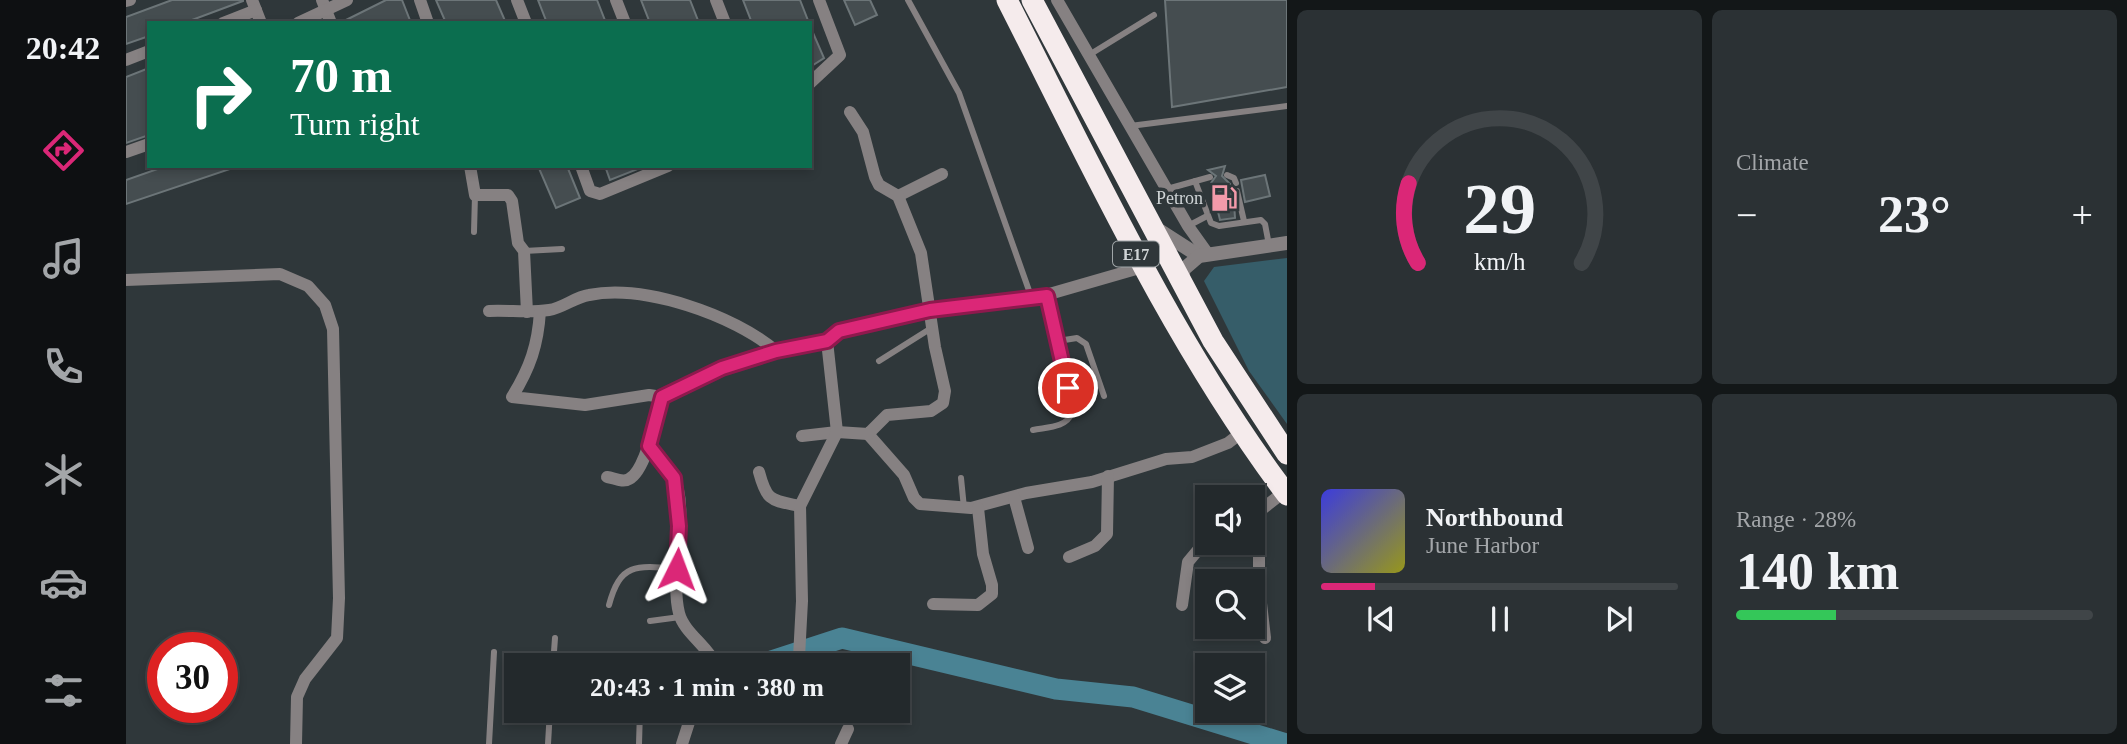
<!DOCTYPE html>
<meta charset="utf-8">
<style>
:root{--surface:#23292c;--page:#2b3134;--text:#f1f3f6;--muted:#a3a6a9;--line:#404548;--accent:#db2777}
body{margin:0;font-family:Georgia,serif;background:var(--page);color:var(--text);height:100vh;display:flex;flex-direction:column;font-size:26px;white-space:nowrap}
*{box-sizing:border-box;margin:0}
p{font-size:23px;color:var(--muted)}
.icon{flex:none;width:38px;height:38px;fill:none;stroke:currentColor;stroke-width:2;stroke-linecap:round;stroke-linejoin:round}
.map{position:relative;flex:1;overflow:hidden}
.panel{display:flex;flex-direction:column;gap:10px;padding:10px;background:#131718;width:840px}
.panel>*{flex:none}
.guide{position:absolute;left:21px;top:21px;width:665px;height:147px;border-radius:0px;box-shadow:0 4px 10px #0003,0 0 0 2px var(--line);background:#0b6e4f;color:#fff;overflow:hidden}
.controls{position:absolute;left:1069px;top:485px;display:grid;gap:14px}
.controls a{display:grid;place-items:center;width:70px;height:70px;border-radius:0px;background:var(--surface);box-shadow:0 4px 10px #0003,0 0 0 2px var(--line);font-size:35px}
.speed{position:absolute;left:21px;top:632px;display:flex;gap:14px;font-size:35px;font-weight:700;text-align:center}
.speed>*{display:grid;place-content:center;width:91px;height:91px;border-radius:50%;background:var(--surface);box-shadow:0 4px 10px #0003,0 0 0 2px var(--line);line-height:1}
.speed .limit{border:10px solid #d22;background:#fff;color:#111}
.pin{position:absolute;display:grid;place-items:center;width:60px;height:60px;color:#fff;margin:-30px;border:4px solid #fff;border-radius:50%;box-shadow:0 2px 7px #0007}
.me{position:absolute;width:77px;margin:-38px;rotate:3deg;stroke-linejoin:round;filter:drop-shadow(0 0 5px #0008)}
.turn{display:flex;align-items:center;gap:24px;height:147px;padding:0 28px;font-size:32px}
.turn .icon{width:91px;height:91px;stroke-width:2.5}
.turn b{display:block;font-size:49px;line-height:60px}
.big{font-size:52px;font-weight:700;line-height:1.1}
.panel .widget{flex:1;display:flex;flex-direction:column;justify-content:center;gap:10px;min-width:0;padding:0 24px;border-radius:10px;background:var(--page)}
.panel .dial{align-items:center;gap:0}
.dial svg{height:182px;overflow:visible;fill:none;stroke:var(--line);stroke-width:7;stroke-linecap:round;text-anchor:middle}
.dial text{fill:var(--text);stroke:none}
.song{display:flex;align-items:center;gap:21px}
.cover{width:84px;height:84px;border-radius:10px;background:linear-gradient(135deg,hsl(240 70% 55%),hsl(60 70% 35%))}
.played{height:7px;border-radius:4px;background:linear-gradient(90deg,var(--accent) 15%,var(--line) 15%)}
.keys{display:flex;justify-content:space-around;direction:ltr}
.heat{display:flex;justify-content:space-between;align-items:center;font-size:38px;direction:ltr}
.charge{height:10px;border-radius:5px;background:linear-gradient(90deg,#34c759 28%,var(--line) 0)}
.panel .tiles{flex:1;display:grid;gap:10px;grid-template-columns:repeat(2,1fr)}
.trip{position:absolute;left:378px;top:653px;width:406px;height:70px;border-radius:0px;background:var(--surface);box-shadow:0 4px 10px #0003,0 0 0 2px var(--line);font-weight:700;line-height:70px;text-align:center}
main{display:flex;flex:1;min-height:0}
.tab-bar{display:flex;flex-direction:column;width:126px;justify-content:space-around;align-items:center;background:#0e1012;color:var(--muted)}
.tab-bar .icon{width:49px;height:49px}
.tab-bar .on{color:var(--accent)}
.tab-bar b{font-size:32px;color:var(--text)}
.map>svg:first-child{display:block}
.green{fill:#365d69}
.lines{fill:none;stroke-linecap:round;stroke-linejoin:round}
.river{stroke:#4a8394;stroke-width:21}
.building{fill:#454d50;stroke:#6c7578;stroke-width:2}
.service{stroke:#868182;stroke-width:6}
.minor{stroke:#868182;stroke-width:12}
.tertiary{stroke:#868182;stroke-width:14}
.motorway{stroke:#f5ebec;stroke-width:21}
.route-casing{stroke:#8e194d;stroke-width:18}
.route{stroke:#db2777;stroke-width:12}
.labels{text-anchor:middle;stroke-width:7;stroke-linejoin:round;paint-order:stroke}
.shield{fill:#2f373a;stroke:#a0a6a8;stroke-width:2}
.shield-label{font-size:16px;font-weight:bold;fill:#d0d5d7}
.poi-label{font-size:18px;fill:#d0d5d7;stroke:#2f373a;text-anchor:end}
</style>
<main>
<nav class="tab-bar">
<b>20:42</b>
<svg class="icon on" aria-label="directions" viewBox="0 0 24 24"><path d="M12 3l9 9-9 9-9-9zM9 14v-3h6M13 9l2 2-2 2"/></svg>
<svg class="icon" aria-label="music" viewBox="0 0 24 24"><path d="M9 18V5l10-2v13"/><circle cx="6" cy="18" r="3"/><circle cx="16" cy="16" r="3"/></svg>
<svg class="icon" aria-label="phone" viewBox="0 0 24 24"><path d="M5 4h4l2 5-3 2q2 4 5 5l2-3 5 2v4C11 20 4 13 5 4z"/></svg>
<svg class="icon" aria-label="climate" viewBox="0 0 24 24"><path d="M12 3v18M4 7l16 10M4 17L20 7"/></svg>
<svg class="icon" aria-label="car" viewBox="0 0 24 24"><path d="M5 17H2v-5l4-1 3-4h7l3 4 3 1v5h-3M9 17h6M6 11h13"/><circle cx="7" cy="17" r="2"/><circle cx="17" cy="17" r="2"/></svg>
<svg class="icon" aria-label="filters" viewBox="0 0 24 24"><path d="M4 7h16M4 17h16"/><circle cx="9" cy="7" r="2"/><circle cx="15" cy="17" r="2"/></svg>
</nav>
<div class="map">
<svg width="1161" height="744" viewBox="0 0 1161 744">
<rect width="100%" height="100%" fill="#2f373a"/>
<polygon class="green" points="1161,258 1161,424 1123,371 1078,281 1088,267"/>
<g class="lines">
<polyline class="river" points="633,665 716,638 930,689 1007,697 1160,744"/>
</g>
<g class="building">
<polygon points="46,0 117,0 117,1 58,23 23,23 23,36 0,44 0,17"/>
<polygon points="260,0 276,0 285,23 214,23"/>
<polygon points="310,0 370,0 380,23 320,23"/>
<polygon points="412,0 471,0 480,23 421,23"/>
<polygon points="515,0 564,0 573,23 524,23"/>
<polygon points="617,0 674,0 683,23 626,23"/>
<polygon points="718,0 744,0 751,15 729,25"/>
<polygon points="1039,0 1161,0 1161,87 1046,107"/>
<polygon points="684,26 698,58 684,67"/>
<polygon points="23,68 23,135 0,143 0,77"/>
<polygon points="40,166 106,166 107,168 0,204 0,180"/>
<polygon points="412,166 441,166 454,198 430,208"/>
<polygon points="479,166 516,166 517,167 484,180"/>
<polygon points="1099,166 1096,176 1107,187 1109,218 1094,220 1085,183 1090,176 1082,170"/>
<polygon points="1139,175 1144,196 1119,202 1115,180"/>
</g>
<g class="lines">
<g class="service">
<polyline points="782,0 833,93 906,299"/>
<polyline points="963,55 1028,15"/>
<polyline points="1004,126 1161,106"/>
<polyline points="1101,175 1108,178 1110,183"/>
<polyline points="1069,181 1085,223 1093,226 1135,220 1139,224 1143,245"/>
<polyline points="1041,189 1084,177"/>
<polyline points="1111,191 1118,221"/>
<polyline points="1062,226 1081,216"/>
<polyline points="348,232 349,195"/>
<polyline points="398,251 436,249"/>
<polyline points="932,341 951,338 960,344 978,396"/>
<polyline points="753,361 807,327"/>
<path d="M 907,430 C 921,427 940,428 946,413 L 921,296"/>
<polyline points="835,478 838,508"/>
<path d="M 483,605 C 494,563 510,565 551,569"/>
<polyline points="524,621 554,617"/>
<polyline points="427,665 429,638"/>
<polyline points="363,744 368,652"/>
<polyline points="422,744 424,710"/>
<polyline points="513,744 514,710"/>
</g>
<g class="minor">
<polyline points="126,0 135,23"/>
<polyline points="196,0 205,23"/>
<polyline points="294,0 302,23"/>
<polyline points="391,0 400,23"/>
<polyline points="490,0 499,23"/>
<polyline points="590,0 599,23"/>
<polyline points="931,0 1062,226 1082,254"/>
<polyline points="0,1 4,0"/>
<polyline points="97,23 130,10"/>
<polyline points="172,23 221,0"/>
<polyline points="0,60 23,51"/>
<polyline points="684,83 714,55 693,0"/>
<polyline points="0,152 23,144"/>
<polyline points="344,166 349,195 382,195 386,201 392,243 398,251 401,312"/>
<polyline points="455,166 464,191 474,194 542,166"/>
<polyline points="772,196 816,174"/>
<polyline points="0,280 154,274 182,286 199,305 207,329 213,598 211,638 179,679 171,697 170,744"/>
<path d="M 363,311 C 383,310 403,313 423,310 C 437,308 449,297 463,295 C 518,284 608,315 650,351"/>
<path d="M 414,311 C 412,345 404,368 386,397 L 459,405 L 523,395 L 536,397 L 596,368 L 650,351 L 701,341 L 713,331 L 805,310 L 906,299 L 1017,267"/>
<polyline points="742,434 778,475 788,498 794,504 845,508 900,493 966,482 1040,459 1066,457 1102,443 1115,433"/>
<polyline points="676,436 711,432 742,434 761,415 805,411 817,403 819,391 809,347 795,253 772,196 753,185 749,177 737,132 724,112"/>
<path d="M 523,446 C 531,455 541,464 547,475 C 565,509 543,574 553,613 C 558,633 582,646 590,665"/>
<path d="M 633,472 C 641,502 645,500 674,506"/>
<path d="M 481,477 C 488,478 497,483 503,479 C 520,471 531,415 536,397"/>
<polyline points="888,497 902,548"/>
<polyline points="1127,516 1158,492"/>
<polyline points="1128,516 1133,531 1133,586 1139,638"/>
<polyline points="943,557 969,546 981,534 982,476"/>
<polyline points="807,604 852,605 866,594 866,585 857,554 852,508"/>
<polyline points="1056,605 1062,562 1082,538"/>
<polyline points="669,665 673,657 676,601 674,506 711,432 701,341"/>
<polyline points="556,744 567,710"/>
<polyline points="715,744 722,729"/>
</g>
<g class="tertiary">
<polyline points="1031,229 1073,256"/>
<polyline points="1055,280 1058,269 1073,256 1161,243"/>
</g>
<g class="motorway">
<path d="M 881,0 C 967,169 1047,343 1161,495"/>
<polyline points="906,0 1087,341 1161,454"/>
</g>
</g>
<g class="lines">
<defs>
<polyline id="route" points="551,569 553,526 548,478 523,446 536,397 596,368 650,351 701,341 713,331 804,310 921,296 942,388"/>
</defs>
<use href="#route" class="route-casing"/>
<use href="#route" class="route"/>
</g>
<defs>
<symbol id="fuel-bare" viewBox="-9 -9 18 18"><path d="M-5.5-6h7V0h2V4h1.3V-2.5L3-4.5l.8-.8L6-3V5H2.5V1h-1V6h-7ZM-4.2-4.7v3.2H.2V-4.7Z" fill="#f39aaa" stroke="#2f373a" stroke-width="2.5" paint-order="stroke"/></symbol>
</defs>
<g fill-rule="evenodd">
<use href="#fuel-bare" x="1079" y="179" width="38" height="38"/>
</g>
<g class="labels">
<rect class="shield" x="987" y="241.5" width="46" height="25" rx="5"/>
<g class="shield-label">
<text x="1010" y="260">E17</text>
</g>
<g class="poi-label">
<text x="1077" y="204">Petron</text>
</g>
</g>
</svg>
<div class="controls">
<a><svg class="icon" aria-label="sound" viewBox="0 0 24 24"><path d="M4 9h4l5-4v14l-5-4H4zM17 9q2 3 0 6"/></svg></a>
<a><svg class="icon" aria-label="search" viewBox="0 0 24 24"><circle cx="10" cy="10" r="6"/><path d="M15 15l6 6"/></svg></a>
<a><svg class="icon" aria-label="layers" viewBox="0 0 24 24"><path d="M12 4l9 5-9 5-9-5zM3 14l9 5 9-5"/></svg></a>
</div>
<div class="speed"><div class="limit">30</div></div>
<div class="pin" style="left:942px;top:388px;background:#d93025"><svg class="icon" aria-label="arrive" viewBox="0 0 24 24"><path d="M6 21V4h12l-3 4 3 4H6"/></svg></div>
<svg class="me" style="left:551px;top:569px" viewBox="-20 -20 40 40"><path d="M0-17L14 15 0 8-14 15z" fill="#db2777" stroke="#fff" stroke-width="4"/></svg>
<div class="trip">20:43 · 1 min · 380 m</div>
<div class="guide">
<div class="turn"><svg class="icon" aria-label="right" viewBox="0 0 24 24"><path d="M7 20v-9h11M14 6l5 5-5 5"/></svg><div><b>70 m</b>Turn right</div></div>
</div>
</div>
<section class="panel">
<div class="tiles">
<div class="widget dial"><svg viewBox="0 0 100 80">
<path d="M14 69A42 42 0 1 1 86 69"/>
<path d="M14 69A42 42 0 0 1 10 34" stroke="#db2777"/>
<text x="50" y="56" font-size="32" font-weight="700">29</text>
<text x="50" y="72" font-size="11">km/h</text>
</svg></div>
<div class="widget"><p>Climate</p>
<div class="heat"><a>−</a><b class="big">23°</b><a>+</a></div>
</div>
<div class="widget">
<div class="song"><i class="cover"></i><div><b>Northbound</b><p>June Harbor</p></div></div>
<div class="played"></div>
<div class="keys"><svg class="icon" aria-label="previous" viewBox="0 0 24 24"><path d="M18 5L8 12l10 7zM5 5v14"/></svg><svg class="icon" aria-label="pause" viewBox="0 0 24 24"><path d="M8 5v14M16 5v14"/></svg><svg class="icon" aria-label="next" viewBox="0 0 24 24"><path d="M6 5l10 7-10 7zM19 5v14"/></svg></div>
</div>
<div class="widget"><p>Range · 28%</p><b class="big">140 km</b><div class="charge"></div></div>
</div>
</section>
</main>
